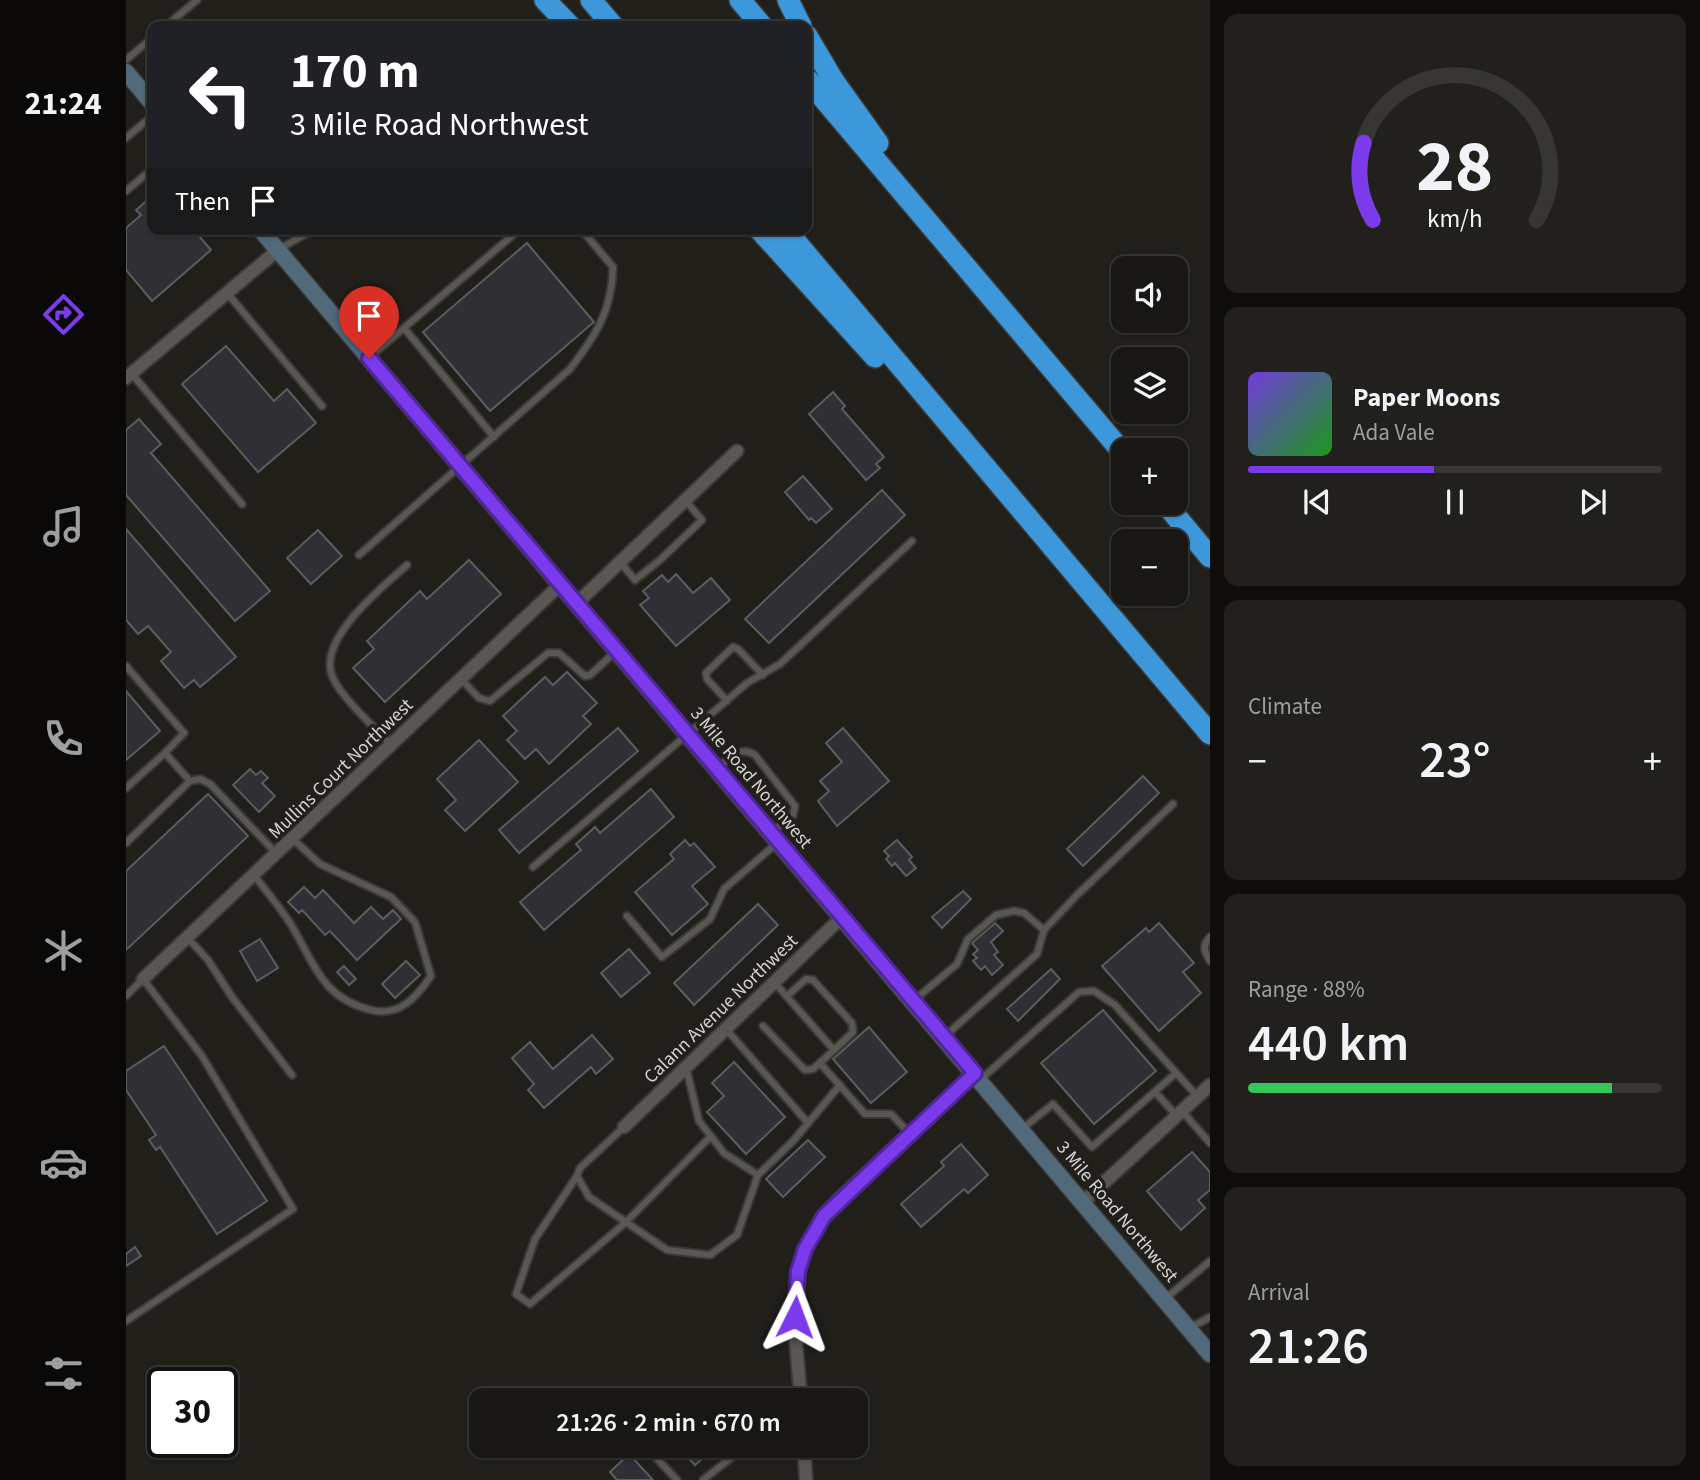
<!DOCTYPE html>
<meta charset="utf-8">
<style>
:root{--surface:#191714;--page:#22201d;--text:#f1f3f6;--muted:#9f9fa0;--line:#373634;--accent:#7c3aed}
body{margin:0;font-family:"Source Sans 3",sans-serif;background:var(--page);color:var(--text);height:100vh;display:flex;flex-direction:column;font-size:26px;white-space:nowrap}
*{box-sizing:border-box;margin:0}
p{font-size:23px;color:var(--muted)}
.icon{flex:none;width:38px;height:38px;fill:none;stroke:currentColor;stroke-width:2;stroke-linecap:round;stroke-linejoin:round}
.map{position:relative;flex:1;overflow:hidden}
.panel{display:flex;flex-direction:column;gap:14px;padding:14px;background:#0e0d0b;width:490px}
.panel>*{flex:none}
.guide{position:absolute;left:21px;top:21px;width:665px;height:214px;border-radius:14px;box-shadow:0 2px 5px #0004,0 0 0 2px var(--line);background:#202124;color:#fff;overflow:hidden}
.buttons{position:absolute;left:985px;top:256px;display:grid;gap:14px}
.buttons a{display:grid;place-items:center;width:77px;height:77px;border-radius:14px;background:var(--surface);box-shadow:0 2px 5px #0004,0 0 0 2px var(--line);font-size:35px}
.speed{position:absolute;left:21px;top:1367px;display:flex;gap:14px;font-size:35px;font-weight:700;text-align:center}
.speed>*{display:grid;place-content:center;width:91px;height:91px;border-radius:50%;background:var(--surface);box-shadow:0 2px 5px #0004,0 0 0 2px var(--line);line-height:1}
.speed .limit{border:4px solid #111;border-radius:10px;background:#fff;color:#111}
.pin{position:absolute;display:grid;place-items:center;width:60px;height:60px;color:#fff;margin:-72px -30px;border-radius:50% 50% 50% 0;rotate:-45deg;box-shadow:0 0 7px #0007}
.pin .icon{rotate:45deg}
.me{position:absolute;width:77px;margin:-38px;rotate:3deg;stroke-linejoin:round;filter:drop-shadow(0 0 5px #0008)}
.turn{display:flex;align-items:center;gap:24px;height:147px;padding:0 28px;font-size:32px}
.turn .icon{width:91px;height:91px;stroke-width:2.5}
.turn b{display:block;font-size:49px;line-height:60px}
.then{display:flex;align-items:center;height:66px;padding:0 28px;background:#0003;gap:14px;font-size:26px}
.big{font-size:52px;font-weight:600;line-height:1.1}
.panel .card{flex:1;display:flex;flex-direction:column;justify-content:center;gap:10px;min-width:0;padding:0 24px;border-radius:14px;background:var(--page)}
.panel .dial{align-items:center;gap:0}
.dial svg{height:182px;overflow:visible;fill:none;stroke:var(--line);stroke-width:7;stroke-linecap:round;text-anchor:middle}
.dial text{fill:var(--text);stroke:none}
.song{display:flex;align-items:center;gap:21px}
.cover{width:84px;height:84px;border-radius:10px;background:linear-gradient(135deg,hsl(260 70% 55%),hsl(120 70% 35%))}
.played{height:7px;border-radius:4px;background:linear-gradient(90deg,var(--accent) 45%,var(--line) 45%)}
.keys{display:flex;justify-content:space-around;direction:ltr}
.heat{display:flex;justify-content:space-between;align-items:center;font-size:38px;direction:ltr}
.charge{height:10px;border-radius:5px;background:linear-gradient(90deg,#34c759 88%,var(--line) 0)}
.trip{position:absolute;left:343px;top:1388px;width:399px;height:70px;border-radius:14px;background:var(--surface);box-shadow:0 2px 5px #0004,0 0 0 2px var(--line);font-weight:600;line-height:70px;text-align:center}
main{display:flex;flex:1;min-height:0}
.dock{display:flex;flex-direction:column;width:126px;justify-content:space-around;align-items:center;background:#0a0908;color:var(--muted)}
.dock .icon{width:49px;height:49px}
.dock .current{color:var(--accent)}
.dock b{font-size:32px;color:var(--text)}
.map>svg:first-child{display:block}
.building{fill:#2f2f34;stroke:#5c5c62;stroke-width:2}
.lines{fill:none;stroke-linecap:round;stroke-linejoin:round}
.service-casing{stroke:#3b3936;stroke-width:10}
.minor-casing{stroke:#3b3936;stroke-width:16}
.secondary-casing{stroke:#3b3936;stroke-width:19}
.motorway-casing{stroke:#3b3936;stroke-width:24}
.service{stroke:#595752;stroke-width:6}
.minor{stroke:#595752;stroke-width:12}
.secondary{stroke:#506a7b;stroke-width:16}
.motorway{stroke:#3c98da;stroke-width:21}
.route-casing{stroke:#51269a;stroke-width:18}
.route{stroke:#7c3aed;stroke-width:12}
.labels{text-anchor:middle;stroke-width:7;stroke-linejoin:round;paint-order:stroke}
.street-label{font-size:19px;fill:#d5d3d0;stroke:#211f1a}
</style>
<main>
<nav class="dock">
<b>21:24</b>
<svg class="icon current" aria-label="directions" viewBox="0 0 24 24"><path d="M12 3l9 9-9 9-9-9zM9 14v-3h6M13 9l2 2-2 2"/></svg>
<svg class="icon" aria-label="music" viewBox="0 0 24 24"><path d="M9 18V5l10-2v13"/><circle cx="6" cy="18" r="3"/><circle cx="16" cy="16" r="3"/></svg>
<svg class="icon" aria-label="phone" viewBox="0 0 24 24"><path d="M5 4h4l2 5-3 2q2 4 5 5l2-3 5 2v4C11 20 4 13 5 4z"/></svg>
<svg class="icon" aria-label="climate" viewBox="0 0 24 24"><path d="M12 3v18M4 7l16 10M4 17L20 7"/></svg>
<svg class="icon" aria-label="car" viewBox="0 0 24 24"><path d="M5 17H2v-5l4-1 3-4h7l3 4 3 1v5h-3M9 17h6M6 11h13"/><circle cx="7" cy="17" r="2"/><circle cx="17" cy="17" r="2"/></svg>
<svg class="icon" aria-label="filters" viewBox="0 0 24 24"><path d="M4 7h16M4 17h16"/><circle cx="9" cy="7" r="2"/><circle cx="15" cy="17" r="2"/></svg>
</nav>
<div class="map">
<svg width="1084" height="1480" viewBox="0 0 1084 1480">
<rect width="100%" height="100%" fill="#211f1a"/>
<g class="building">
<polygon points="26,196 26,229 67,229 85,250 26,301 0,270 0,228 15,215 10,210"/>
<polygon points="401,243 468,322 364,411 297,332"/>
<polygon points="100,346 148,401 161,389 190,423 132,472 56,384"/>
<polygon points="707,392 719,406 716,409 758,457 750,464 754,468 740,480 683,414"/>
<polygon points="13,419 35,444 25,453 144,591 109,621 0,495 0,430"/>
<polygon points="677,476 706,509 690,523 685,518 683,520 659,492"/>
<polygon points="756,490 779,515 643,643 619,619"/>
<polygon points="0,529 110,657 74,687 68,680 58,688 35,661 45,652 22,626 12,634 0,620"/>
<polygon points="192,530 216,556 185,584 161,558"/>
<polygon points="343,560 375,594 259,702 227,668 248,649 241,641 294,591 301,599"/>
<polygon points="550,574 567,593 585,578 604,600 550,646 514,605 523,598 517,591 536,575 542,582"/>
<polygon points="441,672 471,703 457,716 465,724 423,764 410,749 399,759 381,740 391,731 377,716 419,677 427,685"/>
<polygon points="0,691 34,731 0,760"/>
<polygon points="492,728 512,751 393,853 373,830"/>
<polygon points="717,728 763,781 711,826 692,801 703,791 694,781 716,762 700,743"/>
<polygon points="353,740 392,782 339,831 319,810 330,800 311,779"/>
<polygon points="124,769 130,775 135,771 142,778 136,783 149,796 133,812 107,785"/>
<polygon points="1017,776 1033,793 957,866 941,849"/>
<polygon points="525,789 548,817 418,930 394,902 455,850 450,844 469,827 474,833"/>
<polygon points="82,794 122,836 0,950 0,871"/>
<polygon points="559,840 564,846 568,843 589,867 566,886 582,904 546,935 509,892 548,859 544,854"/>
<polygon points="771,840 786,857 783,860 790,868 780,876 769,863 766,866 760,859 763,856 758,851"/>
<polygon points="178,887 189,898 197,890 228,923 245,907 257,919 267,910 275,919 231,960 204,931 199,935 176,910 173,913 162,902"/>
<polygon points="837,891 845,899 816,928 806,917"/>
<polygon points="632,904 652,925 568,1005 548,983"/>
<polygon points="869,923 877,931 865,942 872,952 868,955 877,965 866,975 859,966 855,970 847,961 851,958 847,954 852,950 846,943"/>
<polygon points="1033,923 1068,963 1057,972 1075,993 1033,1031 976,966 1020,928 1023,932"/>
<polygon points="134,939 152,968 131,981 114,951"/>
<polygon points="503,949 524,973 495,997 475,973"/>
<polygon points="280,961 294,975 269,998 256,984"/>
<polygon points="218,966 230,979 223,985 211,972"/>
<polygon points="925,969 934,979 892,1021 881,1009"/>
<polygon points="977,1010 1030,1071 968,1124 915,1063"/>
<polygon points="743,1027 781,1072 745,1103 707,1059"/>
<polygon points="466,1035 487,1059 470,1074 465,1067 418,1108 402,1090 408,1084 386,1058 404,1042 427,1069"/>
<polygon points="38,1046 141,1201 91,1234 34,1147 30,1150 23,1140 30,1135 0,1090 0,1071"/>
<polygon points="608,1062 659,1117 620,1154 581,1112 598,1096 586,1083"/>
<polygon points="682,1140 699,1157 657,1197 640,1179"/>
<polygon points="835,1144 862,1175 842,1193 838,1189 795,1227 775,1204 818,1166 815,1162"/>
<polygon points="1066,1152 1084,1172 1084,1190 1072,1200 1079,1208 1055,1230 1021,1191"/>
<polygon points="9,1247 15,1256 0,1266 0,1254"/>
<polygon points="551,1446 578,1446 584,1452 569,1465"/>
<polygon points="503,1454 527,1480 491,1480 484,1472"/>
</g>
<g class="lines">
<defs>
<g id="service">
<polyline points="40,26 71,0"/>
<polyline points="0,60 26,38"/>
<polyline points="0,138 26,116"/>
<polyline points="0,191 26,169"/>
<polyline points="153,249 189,229"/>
<polyline points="101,293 196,406"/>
<polyline points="278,328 368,437"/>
<polyline points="245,356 394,229"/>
<polyline points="5,373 116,504"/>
<path d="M 233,555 L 444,369 C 470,335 486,311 487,267 L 455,229"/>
<polyline points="494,562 509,580 534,560 576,520 559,500"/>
<polyline points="0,666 58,733 39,753 64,781 74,779 84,784 151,854"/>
<polyline points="335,679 353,698 364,701 422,653 433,653 459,676 464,675 488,653"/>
<polyline points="601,701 581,679 580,673 607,647 612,649 637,675"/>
<path d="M 264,744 C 248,727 216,698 207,678 C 189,640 257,587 281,565"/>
<path d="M 591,768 C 603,759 614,745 629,755 L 669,806 L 667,815 L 645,833"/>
<polyline points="0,788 39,753"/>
<polyline points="0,843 64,781"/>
<polyline points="407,867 621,683 654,664 786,541"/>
<path d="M 128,875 C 140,891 153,906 164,923 C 188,962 195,998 245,1010 C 273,1017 290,998 305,976 L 289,922 L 265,897 L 194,864 L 167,839"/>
<polyline points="501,916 536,957 584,919 598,889 651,843"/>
<polyline points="61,937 82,960 106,997 166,1075"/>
<path d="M 1084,937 C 1076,946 1078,951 1084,961"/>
<polyline points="0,996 17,979 76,1056 167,1209 0,1321"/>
<polyline points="661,996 680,979 687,980 726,1023 727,1032 708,1050"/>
<polyline points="787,1001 831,964 842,939 870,915 888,911 898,913 918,930"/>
<polyline points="637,1026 679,1070 687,1069 708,1050 648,982"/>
<polyline points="600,1029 682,1123"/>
<polyline points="818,1037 911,954 918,930 951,895 1047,804"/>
<polyline points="694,1063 739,1114 765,1114 783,1133"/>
<polyline points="560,1067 573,1121 598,1153 632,1175"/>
<polyline points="854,1080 953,992 968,991 989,1005 1071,1096"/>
<polyline points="1029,1092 1051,1116"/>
<polyline points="1056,1111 1084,1143"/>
<polyline points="498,1127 454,1168 451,1176 463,1197 541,1250 584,1255 611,1235 632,1175 667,1141 714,1085"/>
<polyline points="896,1129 927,1104 966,1147 1050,1073"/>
<polyline points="451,1176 409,1239 390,1294 404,1304 500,1222 585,1136"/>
<polyline points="1040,1298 1084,1261"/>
<polyline points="1064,1328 1084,1317"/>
<polyline points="519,1446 551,1480"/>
<polyline points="577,1480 620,1446"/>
</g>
<g id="minor">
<polyline points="0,378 152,250"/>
<polyline points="451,603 611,451"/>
<polyline points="17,979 435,584"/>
<polyline points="498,1127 716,917"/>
<polyline points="957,1202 1084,1085"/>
<path d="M 675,1400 C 669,1323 654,1261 712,1200 L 849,1073"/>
<polyline points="678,1446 680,1480"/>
</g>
<g id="secondary">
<polyline points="0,72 26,103"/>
<polyline points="134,229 1084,1354"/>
</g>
<g id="motorway">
<polyline points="419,0 444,26"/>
<polyline points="465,0 487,26"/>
<polyline points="614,0 636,26"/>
<polyline points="662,0 675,26"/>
<polyline points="681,36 707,80 752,143"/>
<polyline points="681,79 998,454"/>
<polyline points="633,229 749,357"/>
<polyline points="659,229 1084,734"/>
<polyline points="1038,502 1084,557"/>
</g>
</defs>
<use href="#service" class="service-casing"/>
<use href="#minor" class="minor-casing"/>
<use href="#secondary" class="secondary-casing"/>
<use href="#motorway" class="motorway-casing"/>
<use href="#service" class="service"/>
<use href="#minor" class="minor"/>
<use href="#secondary" class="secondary"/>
<use href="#motorway" class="motorway"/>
</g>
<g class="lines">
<defs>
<polyline id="route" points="243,358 849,1073 698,1216 679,1249 672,1271 669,1317"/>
</defs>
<use href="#route" class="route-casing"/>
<use href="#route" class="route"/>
</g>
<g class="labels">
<g class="street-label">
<text transform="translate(214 768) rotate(-44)" y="7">Mullins Court Northwest</text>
<text transform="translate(626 777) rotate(50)" y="7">3 Mile Road Northwest</text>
<text transform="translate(594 1008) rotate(-44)" y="7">Calann Avenue Northwest</text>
<text transform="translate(992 1211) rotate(50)" y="7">3 Mile Road Northwest</text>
</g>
</g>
</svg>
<div class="buttons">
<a><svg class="icon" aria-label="sound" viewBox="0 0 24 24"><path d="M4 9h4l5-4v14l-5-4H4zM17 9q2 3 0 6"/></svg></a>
<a><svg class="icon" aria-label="layers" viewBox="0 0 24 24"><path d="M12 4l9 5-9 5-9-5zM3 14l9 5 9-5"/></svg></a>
<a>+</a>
<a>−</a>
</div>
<div class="speed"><div class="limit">30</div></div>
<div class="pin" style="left:243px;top:358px;background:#d93025"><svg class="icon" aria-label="arrive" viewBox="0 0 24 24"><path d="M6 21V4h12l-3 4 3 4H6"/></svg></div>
<svg class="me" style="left:669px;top:1317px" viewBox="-20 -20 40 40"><path d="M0-17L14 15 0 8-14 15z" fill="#7c3aed" stroke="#fff" stroke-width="4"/></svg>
<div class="trip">21:26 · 2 min · 670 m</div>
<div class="guide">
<div class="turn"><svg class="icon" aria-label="left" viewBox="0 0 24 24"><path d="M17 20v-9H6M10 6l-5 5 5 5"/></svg><div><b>170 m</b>3 Mile Road Northwest</div></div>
<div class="then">Then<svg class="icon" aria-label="arrive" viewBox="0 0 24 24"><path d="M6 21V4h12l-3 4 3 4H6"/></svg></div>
</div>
</div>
<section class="panel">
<div class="card dial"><svg viewBox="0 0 100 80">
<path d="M14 69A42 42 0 1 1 86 69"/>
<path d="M14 69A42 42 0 0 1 10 35" stroke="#7c3aed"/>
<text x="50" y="56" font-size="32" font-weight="700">28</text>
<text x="50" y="72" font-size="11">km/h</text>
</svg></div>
<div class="card">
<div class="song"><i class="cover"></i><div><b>Paper Moons</b><p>Ada Vale</p></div></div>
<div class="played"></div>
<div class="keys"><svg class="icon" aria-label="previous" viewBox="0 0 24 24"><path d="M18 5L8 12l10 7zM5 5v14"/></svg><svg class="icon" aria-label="pause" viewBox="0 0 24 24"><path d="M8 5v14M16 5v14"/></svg><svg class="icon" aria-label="next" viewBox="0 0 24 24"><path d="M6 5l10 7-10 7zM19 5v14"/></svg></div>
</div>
<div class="card"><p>Climate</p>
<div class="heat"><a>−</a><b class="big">23°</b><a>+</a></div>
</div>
<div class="card"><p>Range · 88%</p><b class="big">440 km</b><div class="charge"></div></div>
<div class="card"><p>Arrival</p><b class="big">21:26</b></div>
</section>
</main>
